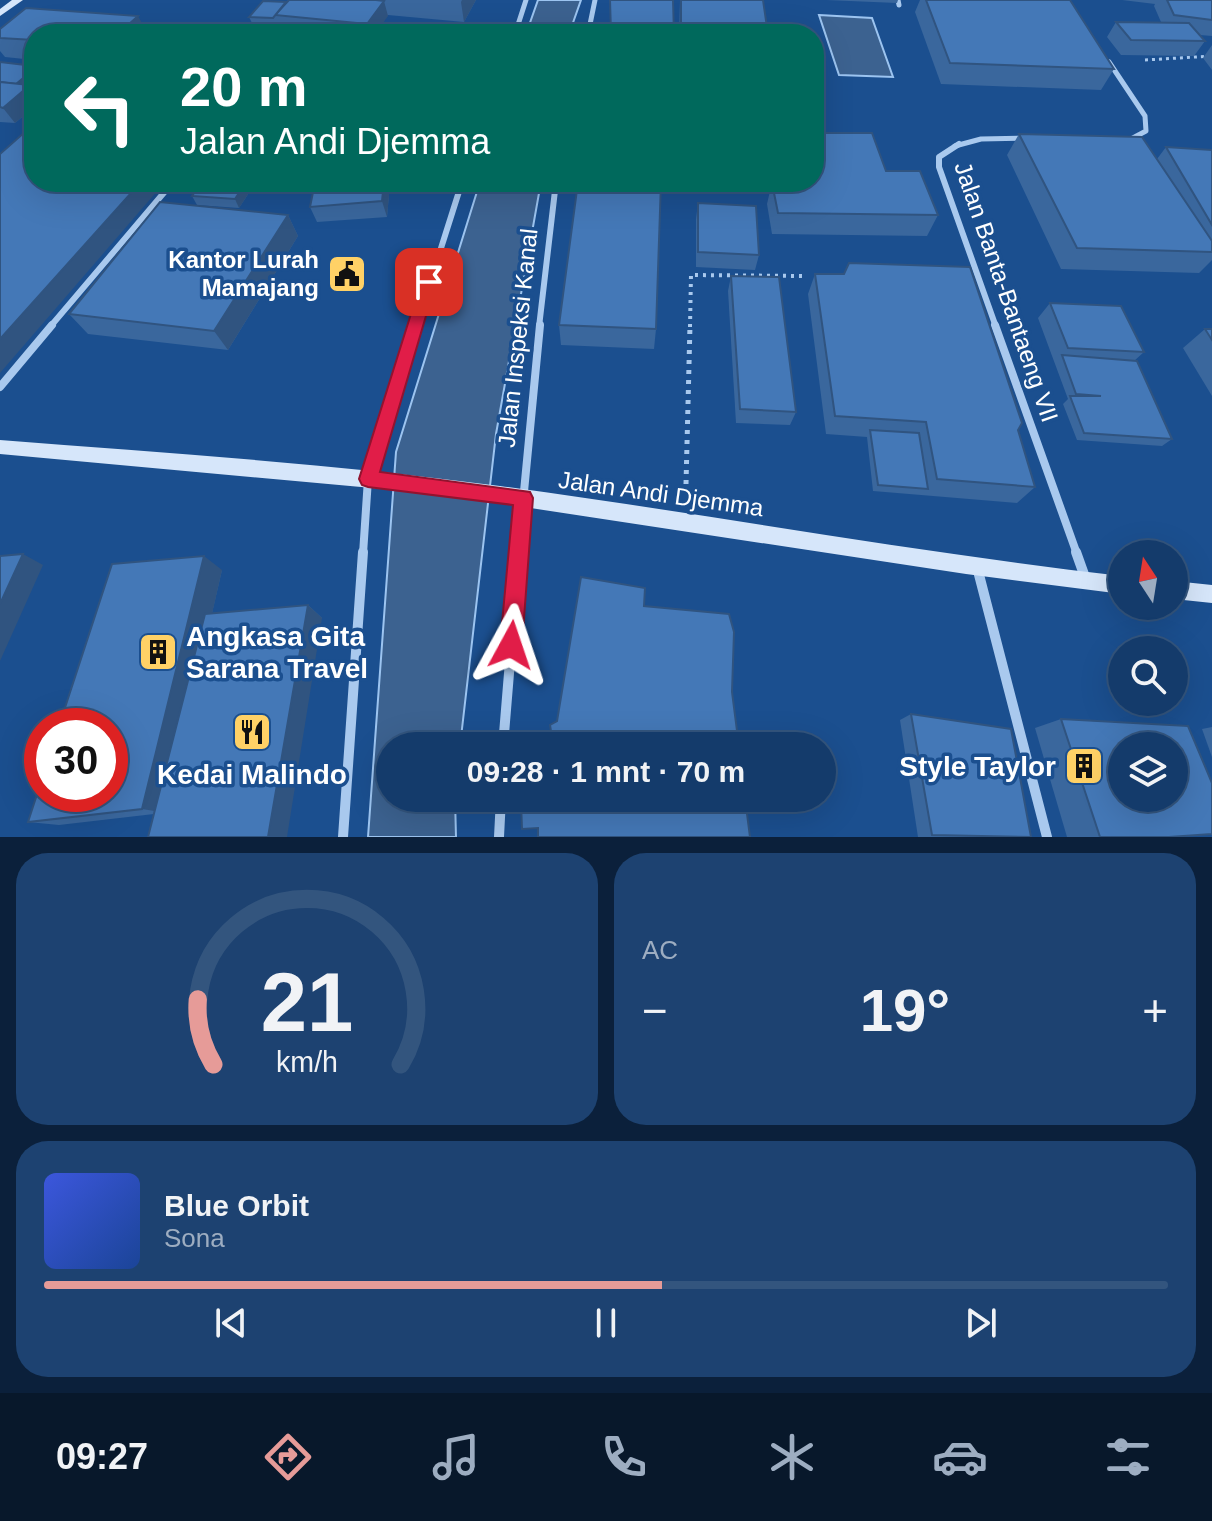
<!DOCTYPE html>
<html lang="id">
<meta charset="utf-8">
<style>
:root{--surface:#143b6b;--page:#1d4271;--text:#f1f3f6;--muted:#9dadc1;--line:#33557e;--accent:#e69b98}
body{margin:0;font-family:Arial,sans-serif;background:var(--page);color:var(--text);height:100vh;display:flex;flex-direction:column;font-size:30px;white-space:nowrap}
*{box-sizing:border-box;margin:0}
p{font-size:26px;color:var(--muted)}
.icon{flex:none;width:44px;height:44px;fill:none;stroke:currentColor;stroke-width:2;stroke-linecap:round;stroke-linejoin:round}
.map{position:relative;height:837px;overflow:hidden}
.drawer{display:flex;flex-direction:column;gap:16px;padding:16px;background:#0b203b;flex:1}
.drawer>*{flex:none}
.banner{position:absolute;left:24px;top:24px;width:800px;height:168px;border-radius:32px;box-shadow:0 8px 32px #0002,0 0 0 2px var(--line);background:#00695c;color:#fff;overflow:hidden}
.needle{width:52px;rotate:348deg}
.tools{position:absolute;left:1108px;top:540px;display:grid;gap:16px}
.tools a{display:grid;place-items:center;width:80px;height:80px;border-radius:50%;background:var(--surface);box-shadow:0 8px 32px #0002,0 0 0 2px var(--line);font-size:40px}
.speed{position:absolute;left:24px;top:708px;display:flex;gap:16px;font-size:40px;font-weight:700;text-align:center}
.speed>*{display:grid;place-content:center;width:104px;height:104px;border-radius:50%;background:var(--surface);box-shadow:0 8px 32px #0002,0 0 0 2px var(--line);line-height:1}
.speed .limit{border:12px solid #d22;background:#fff;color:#111}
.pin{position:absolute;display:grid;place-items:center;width:68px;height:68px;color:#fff;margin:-34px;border-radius:16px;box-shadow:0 4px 12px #0006}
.me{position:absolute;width:88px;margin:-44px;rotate:5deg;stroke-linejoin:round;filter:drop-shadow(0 0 6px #0008)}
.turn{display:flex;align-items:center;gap:28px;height:168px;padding:0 24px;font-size:36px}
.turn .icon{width:104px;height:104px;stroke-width:2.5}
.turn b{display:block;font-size:56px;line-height:68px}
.big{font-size:60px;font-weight:700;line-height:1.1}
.drawer .tile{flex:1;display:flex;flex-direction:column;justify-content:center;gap:12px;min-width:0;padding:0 28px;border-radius:32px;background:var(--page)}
.drawer .dial{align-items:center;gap:0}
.dial svg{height:208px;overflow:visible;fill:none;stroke:var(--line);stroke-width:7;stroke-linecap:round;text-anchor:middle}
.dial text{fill:var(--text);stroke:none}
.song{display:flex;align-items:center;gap:24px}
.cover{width:96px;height:96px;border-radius:12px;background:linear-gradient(135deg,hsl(230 70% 55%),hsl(220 70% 35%))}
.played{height:8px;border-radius:4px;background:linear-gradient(90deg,var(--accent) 55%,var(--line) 55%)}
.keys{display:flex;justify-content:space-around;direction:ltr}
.heat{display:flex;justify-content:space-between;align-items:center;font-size:44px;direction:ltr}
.drawer .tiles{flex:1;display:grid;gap:16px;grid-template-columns:1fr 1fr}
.tile:last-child{grid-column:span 2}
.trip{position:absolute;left:376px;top:732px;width:460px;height:80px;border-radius:40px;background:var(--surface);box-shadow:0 8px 32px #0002,0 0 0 2px var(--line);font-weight:700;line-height:80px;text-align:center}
.tab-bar{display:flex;height:128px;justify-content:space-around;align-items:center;background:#08182b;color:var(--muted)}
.tab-bar .icon{width:56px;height:56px}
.tab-bar .selected{color:var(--accent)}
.tab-bar b{font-size:36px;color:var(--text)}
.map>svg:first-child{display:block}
.water{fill:#3c6290;stroke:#9cc4f0;stroke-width:2}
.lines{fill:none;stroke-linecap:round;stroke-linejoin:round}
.path-far2{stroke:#a9c9ee;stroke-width:3;stroke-dasharray:3 4;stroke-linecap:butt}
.path-far1{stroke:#a9c9ee;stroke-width:4;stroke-dasharray:3 5;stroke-linecap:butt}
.path{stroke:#a9c9ee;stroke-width:5;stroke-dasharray:4 6;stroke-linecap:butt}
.street-far3{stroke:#a9c9ee;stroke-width:5}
.street-far2{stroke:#a9c9ee;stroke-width:6}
.street-far1{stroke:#a9c9ee;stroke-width:8}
.street{stroke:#a9c9ee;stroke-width:10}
.secondary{fill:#d6e6fa;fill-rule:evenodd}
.wall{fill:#3a679d}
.shaded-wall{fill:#305480}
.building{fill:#4478b7;stroke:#305480;stroke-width:2;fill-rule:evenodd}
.route{fill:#e11d48;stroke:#92132f;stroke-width:2}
.labels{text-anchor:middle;stroke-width:7;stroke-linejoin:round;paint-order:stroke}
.poi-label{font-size:24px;font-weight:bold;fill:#fff;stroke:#1b4f8f;text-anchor:end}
.street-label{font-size:24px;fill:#fff;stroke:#1b4f8f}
.near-poi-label{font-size:28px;font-weight:bold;fill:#fff;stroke:#1b4f8f;text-anchor:start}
</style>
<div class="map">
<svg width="1212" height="837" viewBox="0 0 1212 837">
<rect width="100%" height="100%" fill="#1b4f8f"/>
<g class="water">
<polygon points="538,0 581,0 569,34 526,34"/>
<polygon points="819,15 872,18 893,77 839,75"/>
<polygon points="480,182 541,182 496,434 460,746 390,746 390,798 455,798 456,837 368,837 396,452"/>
</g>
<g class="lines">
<polyline class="path-far2" points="1145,60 1212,56"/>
<polyline class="path-far1" points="690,327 691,275 804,276"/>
<polyline class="path" points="686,484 690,325"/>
<g class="street-far3">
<polyline points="898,0 899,5"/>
<polyline points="515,34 526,0"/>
<polyline points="588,34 595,0"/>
<polyline points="1109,62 1145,116 1146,131 1129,140"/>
<polyline points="955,146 981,139 1028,138"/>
</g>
<g class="street-far2">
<polyline points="959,144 939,157 939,167 996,327"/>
<polyline points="50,327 173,182"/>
<polyline points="416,327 462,182"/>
<polyline points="539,327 556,182"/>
</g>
<g class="street-far1">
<polyline points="995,325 1077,554"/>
<polyline points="0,387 52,325"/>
<polyline points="363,554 368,479 417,325"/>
<polyline points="518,554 540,325"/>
</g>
<g class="street">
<polyline points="1076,552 1086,580"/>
<polyline points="977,567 1047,837"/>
<polyline points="503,746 519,552"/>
<polyline points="343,837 363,552"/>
<polyline points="499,837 501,798"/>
</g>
<g class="secondary">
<polygon points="12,0 23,0 0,16 0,9"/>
<path d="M 0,440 C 167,453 334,464 500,486 C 708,514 914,552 1122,576 L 1122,594 L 966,574 L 438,494 L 0,454 Z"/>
<polygon points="1174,581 1212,585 1212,603 1174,599"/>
</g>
</g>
<g class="wall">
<polygon points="289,0 476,0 464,22 388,15 375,34 298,34 300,32 281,31 278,24 277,26 253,25 249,17"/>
<polygon points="680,0 763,0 768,34 679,34"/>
<polygon points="826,0 898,0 897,3"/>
<polygon points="920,0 1070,0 1114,69 1101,90 941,84 915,12"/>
<polygon points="1122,0 1212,0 1212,36 1200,35 1205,41 1194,56 1121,55 1107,37 1116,22 1161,22 1154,6 1155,4"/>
<polygon points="0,29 34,34 34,60 5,57 0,51"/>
<polygon points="1212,45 1212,70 1203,58"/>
<polygon points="0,62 34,66 34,82 30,86 34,92 34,107 15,123 0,122"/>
<polygon points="1019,134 1157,159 1166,147 1212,150 1212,260 1199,273 1061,269 1007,155"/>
<polygon points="886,171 938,215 927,236 772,234 767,204 770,191 757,191 755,182 814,182"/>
<polygon points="256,182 239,208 197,205 192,196"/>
<polygon points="390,184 387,217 317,222 310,207"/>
<polygon points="698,203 759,255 755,270 696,267 696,219"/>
<polygon points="288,215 298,236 228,350 88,334 69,314"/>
<polygon points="815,274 1018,430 1035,487 1017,503 873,491 867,437 826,434 808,294"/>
<polygon points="731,276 796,412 790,425 736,423 728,291"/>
<polygon points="1050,303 1144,352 1134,361 1172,439 1162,446 1077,440 1063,404 1068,399 1038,318"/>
<polygon points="559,325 656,329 654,349 561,345"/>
<polygon points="1205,329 1212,329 1212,396 1183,348"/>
<polygon points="222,570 212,613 308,605 322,618 154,814 59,825 28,822"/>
<polygon points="911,714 1031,837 918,837 900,720"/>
<polygon points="1061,719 1170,837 1067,837 1035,728"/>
<polygon points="1212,727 1212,757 1202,729"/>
</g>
<g class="shaded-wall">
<polygon points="462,0 476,0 464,22 461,2"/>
<polygon points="384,1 388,16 375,34 370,34 367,24"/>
<polygon points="138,16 148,34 118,34"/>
<polygon points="34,69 34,82 30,86 34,92 34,107 15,123 3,108 13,86"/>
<polygon points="141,182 165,182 0,373 0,339"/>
<polygon points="246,182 256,182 239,208 235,199"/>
<polygon points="384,182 390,182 390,184 387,217 382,201"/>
<polygon points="288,215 298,236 228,350 214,331"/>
<polygon points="23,554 43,565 0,661 0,604"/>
<polygon points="204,556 222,570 167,813 142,809"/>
<polygon points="308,605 322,618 287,837 268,837"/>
</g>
<g class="building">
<polygon points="289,0 376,0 384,1 367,24 275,15"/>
<polygon points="610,0 673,0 674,34 611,33"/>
<polygon points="681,0 763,0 768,34 681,34"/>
<polygon points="926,0 1070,0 1114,69 950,63"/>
<polygon points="1167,0 1212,0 1212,20 1174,15"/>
<polygon points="263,1 286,2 273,18 249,17"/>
<polygon points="26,8 138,16 118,34 34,34 34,40 0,38 0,29"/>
<polygon points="1116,22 1189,23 1205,41 1131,40"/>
<polygon points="305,26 361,32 359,34 298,34"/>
<polygon points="0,62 34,66 34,69 16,84 0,82"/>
<polygon points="0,82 30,85 3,108 0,107"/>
<polygon points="26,131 34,132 34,182 141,182 0,339 0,154"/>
<polygon points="814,133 872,133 886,171 920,171 938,215 778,213 772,183 801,184 800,182 814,182"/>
<polygon points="1019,134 1142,137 1212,241 1212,252 1077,248"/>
<polygon points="1166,147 1212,150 1212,225"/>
<polygon points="202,182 246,182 235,199 192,196"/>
<polygon points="315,182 384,182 382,201 310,207"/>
<polygon points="578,182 661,182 656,329 559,325"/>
<polygon points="160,202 288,215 214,331 69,314"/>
<polygon points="698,203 756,206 759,255 698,252"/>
<polygon points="849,263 970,267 1022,423 1018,430 1035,487 937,479 926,422 835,416 815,274 844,274"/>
<polygon points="731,276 779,277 796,412 740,409"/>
<polygon points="1050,303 1121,306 1144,352 1068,348"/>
<polygon points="1205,329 1212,329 1212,340"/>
<polygon points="1062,355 1137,361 1172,439 1084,433 1070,396 1101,396 1076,394"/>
<polygon points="870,430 919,433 928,489 878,485"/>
<polygon points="23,554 0,604 0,556"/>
<polygon points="204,556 142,809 28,822 42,779 42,794 110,794 110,726 59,726 112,564"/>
<polygon points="581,577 645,588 644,606 729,614 734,632 732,692 739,746 551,746 553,744 550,725 557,721"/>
<polygon points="308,605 268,837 148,837 205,614"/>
<polygon points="911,714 1011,729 1031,837 932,835"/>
<path d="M 1061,719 L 1188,726 L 1212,783 L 1212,834 L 1169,837 L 1100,837 ZM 1122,746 L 1174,746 L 1174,798 L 1122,798 Z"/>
<polygon points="516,798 745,798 750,837 538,837 538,828 522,829 521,803 516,800"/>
</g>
<polygon class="route" points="429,276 436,282 380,472 530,492 533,498 522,645 519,653 511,656 503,653 500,645 513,505 368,487 362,485 359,479 421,282"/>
<defs>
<symbol id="civic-square" viewBox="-11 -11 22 22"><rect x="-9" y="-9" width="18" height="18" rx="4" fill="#ffd166" stroke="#1b4f8f"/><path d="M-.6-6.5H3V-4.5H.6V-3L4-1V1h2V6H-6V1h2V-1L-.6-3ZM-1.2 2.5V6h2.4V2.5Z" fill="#111"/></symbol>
<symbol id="building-square" viewBox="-11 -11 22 22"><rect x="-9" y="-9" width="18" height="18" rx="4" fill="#ffd166" stroke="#1b4f8f"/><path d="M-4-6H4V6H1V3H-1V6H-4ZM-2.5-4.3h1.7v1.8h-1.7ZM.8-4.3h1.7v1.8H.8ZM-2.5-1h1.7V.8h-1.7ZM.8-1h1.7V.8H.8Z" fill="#111"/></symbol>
<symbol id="restaurant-square" viewBox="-11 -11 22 22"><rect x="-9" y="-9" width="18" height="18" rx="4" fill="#ffd166" stroke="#1b4f8f"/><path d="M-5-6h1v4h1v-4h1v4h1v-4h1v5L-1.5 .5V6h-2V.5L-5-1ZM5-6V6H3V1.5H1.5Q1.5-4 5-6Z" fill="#111"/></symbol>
</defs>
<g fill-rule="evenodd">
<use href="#civic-square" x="325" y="252" width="44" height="44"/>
<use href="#building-square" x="136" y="630" width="44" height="44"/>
<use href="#restaurant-square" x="230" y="710" width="44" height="44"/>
<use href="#building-square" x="1062" y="744" width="44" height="44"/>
</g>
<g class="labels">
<g class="poi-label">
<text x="319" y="268">Kantor Lurah<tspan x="319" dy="28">Mamajang</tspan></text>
</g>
<g class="street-label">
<text transform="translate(1006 292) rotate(71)" y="8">Jalan Banta-Bantaeng VII</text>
<text transform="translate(518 338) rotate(-84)" y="8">Jalan Inspeksi Kanal</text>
<text transform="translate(661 494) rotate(8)" y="8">Jalan Andi Djemma</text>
</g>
<g class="near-poi-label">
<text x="186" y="646">Angkasa Gita<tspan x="186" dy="32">Sarana Travel</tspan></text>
<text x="1056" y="776" text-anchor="end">Style Taylor</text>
<text x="252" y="784" text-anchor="middle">Kedai Malindo</text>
</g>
</g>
</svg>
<div class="tools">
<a><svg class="needle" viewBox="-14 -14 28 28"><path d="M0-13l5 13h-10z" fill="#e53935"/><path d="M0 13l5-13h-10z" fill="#9dadc1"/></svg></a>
<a><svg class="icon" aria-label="search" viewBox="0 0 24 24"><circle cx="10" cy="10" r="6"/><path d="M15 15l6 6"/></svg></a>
<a><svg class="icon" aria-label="layers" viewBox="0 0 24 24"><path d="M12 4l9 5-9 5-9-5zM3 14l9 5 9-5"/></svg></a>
</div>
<div class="speed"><div class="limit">30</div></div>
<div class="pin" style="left:429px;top:282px;background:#d93025"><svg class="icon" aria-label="arrive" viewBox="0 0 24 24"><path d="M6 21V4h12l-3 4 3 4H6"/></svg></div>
<svg class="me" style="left:511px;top:645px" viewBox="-20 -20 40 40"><path d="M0-17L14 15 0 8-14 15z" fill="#e11d48" stroke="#fff" stroke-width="4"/></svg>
<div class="trip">09:28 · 1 mnt · 70 m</div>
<div class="banner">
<div class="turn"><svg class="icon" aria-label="left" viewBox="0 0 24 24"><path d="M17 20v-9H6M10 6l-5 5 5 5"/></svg><div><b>20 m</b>Jalan Andi Djemma</div></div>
</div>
</div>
<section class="drawer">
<div class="tiles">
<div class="tile dial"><svg viewBox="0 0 100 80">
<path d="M14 69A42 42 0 1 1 86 69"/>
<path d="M14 69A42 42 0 0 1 8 44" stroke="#e69b98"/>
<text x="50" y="56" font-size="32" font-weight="700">21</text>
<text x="50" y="72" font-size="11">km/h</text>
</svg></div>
<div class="tile"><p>AC</p>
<div class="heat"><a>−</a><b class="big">19°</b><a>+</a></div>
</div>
<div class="tile">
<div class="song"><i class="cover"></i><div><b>Blue Orbit</b><p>Sona</p></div></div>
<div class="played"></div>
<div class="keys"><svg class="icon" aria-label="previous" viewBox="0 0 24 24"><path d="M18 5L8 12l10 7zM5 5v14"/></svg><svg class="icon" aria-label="pause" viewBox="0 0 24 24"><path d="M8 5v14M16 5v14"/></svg><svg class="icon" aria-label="next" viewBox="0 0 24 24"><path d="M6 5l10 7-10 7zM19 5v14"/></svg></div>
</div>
</div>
</section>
<nav class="tab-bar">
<b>09:27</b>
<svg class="icon selected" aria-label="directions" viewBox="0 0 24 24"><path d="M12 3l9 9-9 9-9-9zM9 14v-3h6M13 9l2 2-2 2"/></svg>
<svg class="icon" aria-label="music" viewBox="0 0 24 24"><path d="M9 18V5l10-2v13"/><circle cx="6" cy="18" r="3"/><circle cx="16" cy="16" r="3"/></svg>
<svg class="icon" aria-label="phone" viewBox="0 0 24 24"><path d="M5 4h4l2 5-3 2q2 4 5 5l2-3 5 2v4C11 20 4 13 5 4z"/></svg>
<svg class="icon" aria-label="climate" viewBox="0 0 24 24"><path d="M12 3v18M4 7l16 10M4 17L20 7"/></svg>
<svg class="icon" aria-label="car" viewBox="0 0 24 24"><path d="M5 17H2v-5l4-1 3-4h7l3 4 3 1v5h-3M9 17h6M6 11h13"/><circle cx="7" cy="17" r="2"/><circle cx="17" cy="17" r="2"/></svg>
<svg class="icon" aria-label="filters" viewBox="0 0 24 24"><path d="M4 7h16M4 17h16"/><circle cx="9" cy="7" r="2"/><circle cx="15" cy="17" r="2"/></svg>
</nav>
